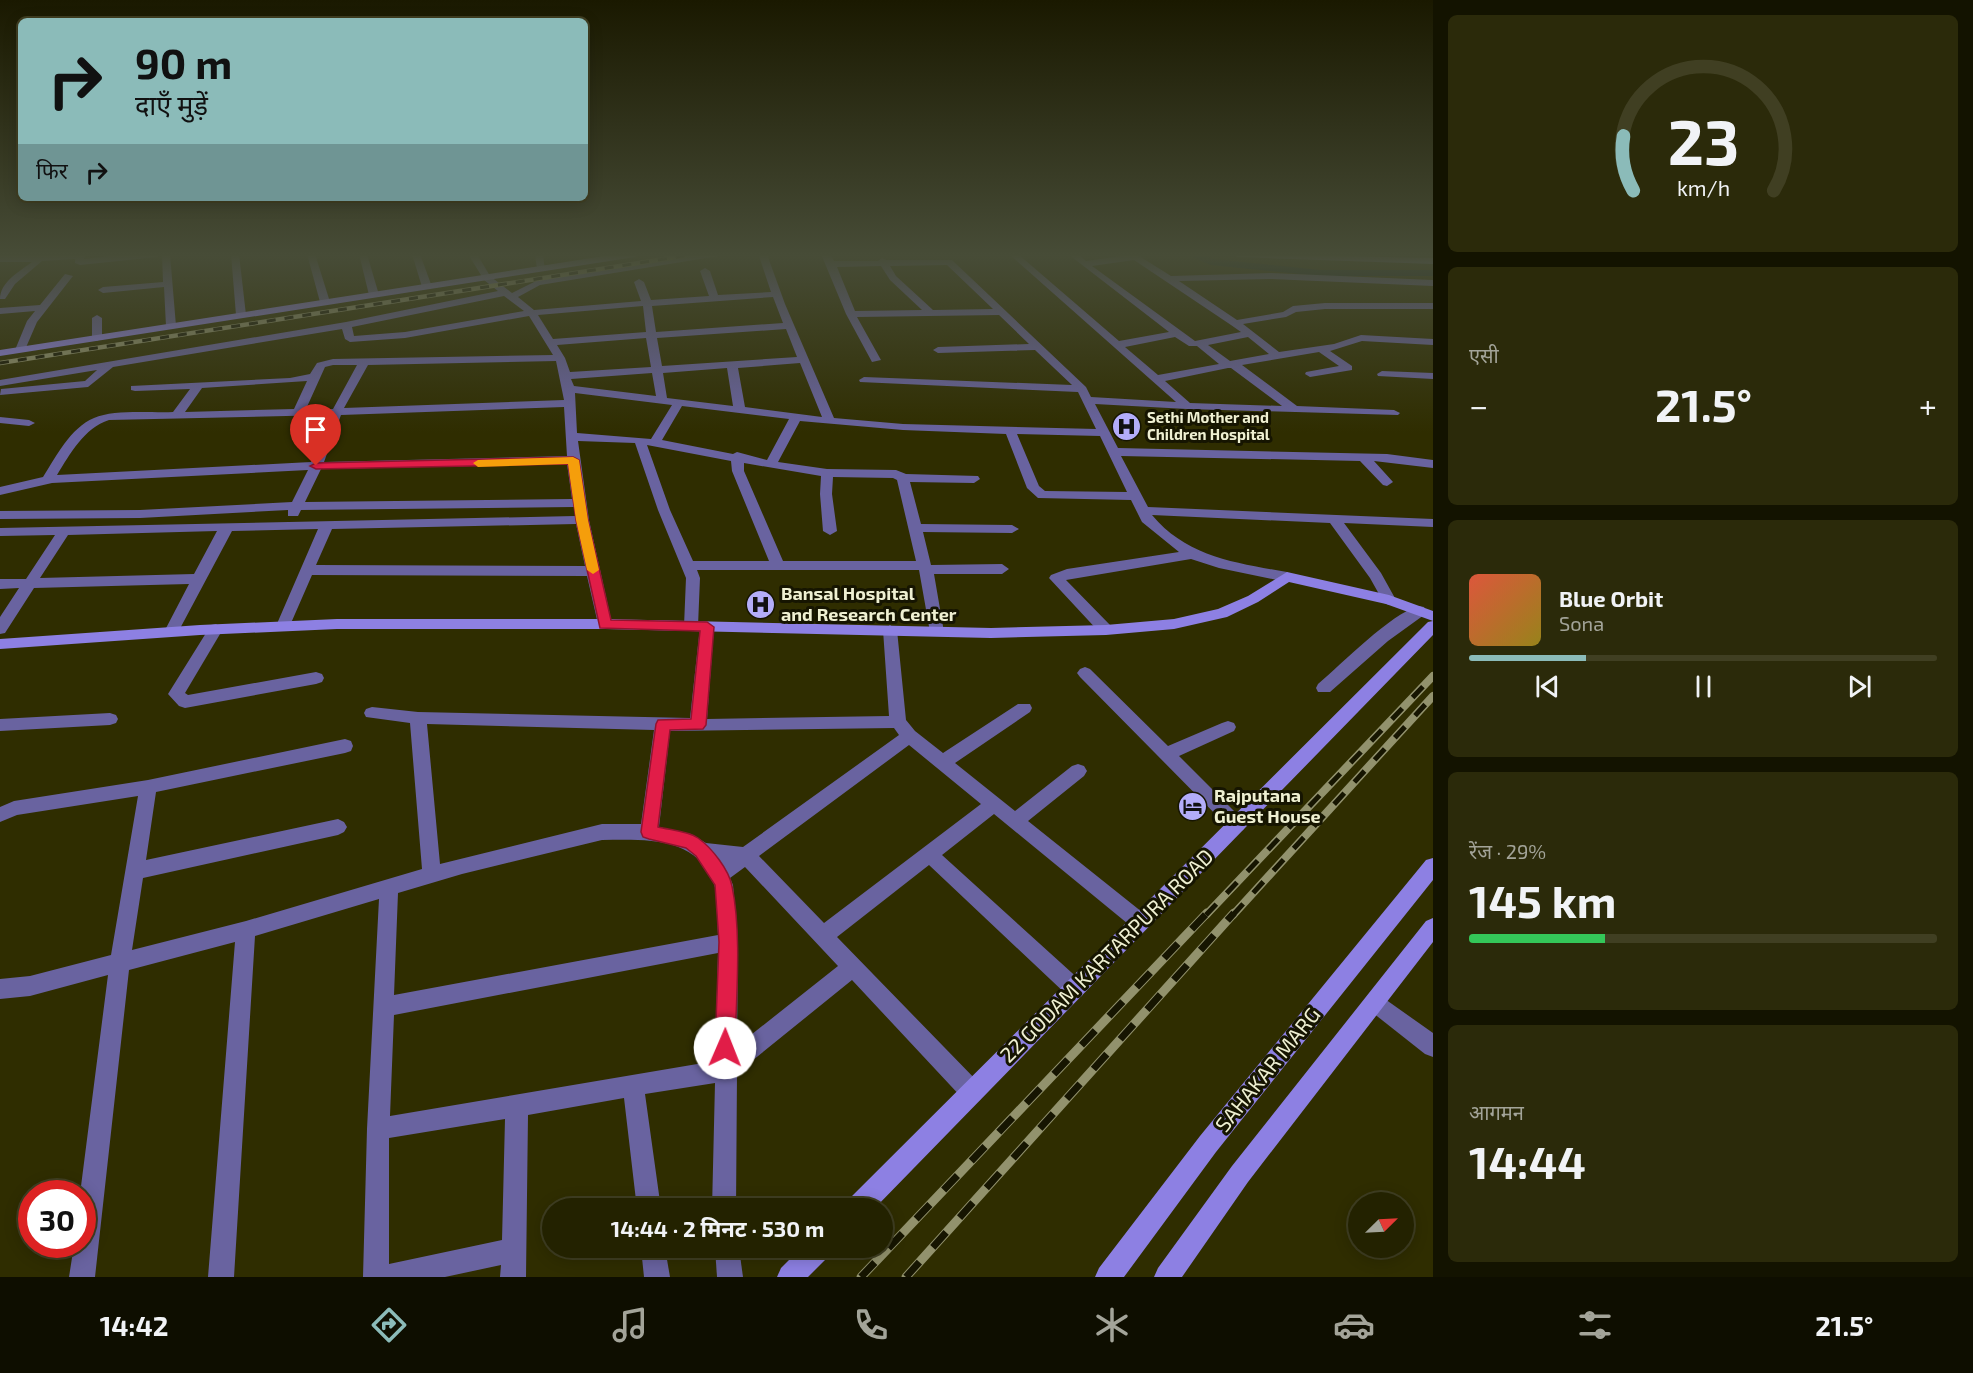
<!DOCTYPE html>
<html lang="hi">
<meta charset="utf-8">
<style>
:root{--surface:#232200;--page:#2b2a0a;--text:#f1f3f6;--muted:#a3a499;--line:#403f22;--accent:#8bbbb9}
body{margin:0;font-family:"Exo 2","Noto Sans Devanagari",sans-serif;background:var(--page);color:var(--text);height:100vh;display:flex;flex-direction:column;font-size:22px;white-space:nowrap}
*{box-sizing:border-box;margin:0}
p{font-size:20px;color:var(--muted)}
.icon{flex:none;width:33px;height:33px;fill:none;stroke:currentColor;stroke-width:2;stroke-linecap:round;stroke-linejoin:round}
.map{position:relative;flex:1;overflow:hidden}
.details{display:flex;flex-direction:column;gap:15px;padding:15px;background:#131300;width:540px}
.details>*{flex:none}
.banner{position:absolute;left:18px;top:18px;width:570px;height:183px;border-radius:9px;box-shadow:0 3px 15px #0003,0 0 0 2px var(--line);background:#8bbbb9;color:#111;overflow:hidden}
.needle{width:39px;rotate:66deg}
.fabs{position:absolute;left:1348px;top:1192px;display:grid;gap:12px}
.fabs a{display:grid;place-items:center;width:66px;height:66px;border-radius:50%;background:var(--surface);box-shadow:0 3px 15px #0003,0 0 0 2px var(--line);font-size:30px}
.speed{position:absolute;left:18px;top:1180px;display:flex;gap:12px;font-size:30px;font-weight:700;text-align:center}
.speed>*{display:grid;place-content:center;width:78px;height:78px;border-radius:50%;background:var(--surface);box-shadow:0 3px 15px #0003,0 0 0 2px var(--line);line-height:1}
.speed .limit{border:9px solid #d22;background:#fff;color:#111}
.pin{position:absolute;display:grid;place-items:center;width:51px;height:51px;color:#fff;margin:-62px -26px;border-radius:50% 50% 50% 0;rotate:-45deg;box-shadow:0 0 6px #0007}
.pin .icon{rotate:45deg}
.me{position:absolute;width:66px;margin:-33px;rotate:1deg;stroke-linejoin:round;filter:drop-shadow(0 0 4px #0008)}
.turn{display:flex;align-items:center;gap:21px;height:126px;padding:0 18px;font-size:27px}
.turn .icon{width:78px;height:78px;stroke-width:2.5}
.turn b{display:block;font-size:42px;line-height:51px}
.then{display:flex;align-items:center;height:57px;padding:0 18px;background:#0003;gap:12px;font-size:22px}
.big{font-size:45px;font-weight:700;line-height:1.1}
.details .tile{flex:1;display:flex;flex-direction:column;justify-content:center;gap:9px;min-width:0;padding:0 21px;border-radius:9px;background:var(--page)}
.details .dial{align-items:center;gap:0}
.dial svg{height:156px;overflow:visible;fill:none;stroke:var(--line);stroke-width:7;stroke-linecap:round;text-anchor:middle}
.dial text{fill:var(--text);stroke:none}
.song{display:flex;align-items:center;gap:18px}
.cover{width:72px;height:72px;border-radius:9px;background:linear-gradient(135deg,hsl(10 70% 55%),hsl(50 70% 35%))}
.played{height:6px;border-radius:3px;background:linear-gradient(90deg,var(--accent) 25%,var(--line) 25%)}
.keys{display:flex;justify-content:space-around;direction:ltr}
.heat{display:flex;justify-content:space-between;align-items:center;font-size:33px;direction:ltr}
.charge{height:9px;border-radius:4px;background:linear-gradient(90deg,#34c759 29%,var(--line) 0)}
.trip{position:absolute;left:542px;top:1198px;width:351px;height:60px;border-radius:30px;background:var(--surface);box-shadow:0 3px 15px #0003,0 0 0 2px var(--line);font-weight:700;line-height:60px;text-align:center}
.dock{display:flex;height:96px;justify-content:space-around;align-items:center;background:#0e0e00;color:var(--muted)}
.dock .icon{width:42px;height:42px}
.dock .on{color:var(--accent)}
.dock b{font-size:27px;color:var(--text)}
main{display:flex;flex:1;min-height:0}
.map>svg:first-child{display:block}
.lines{fill:none;stroke-linecap:round;stroke-linejoin:round}
.canal{fill:#091d25;fill-rule:evenodd}
.street{fill:#6963a0;fill-rule:evenodd}
.secondary{fill:#8d80e3;fill-rule:evenodd}
.rail-far2-casing{stroke:#92926d;stroke-width:4.5}
.rail-far1-casing{stroke:#92926d;stroke-width:8}
.rail-casing{stroke:#92926d;stroke-width:9}
.rail-far2{stroke:#161501;stroke-width:3;stroke-dasharray:9;stroke-linecap:butt}
.rail-far1{stroke:#161501;stroke-width:5;stroke-dasharray:15;stroke-linecap:butt}
.rail{stroke:#161501;stroke-width:7;stroke-dasharray:20;stroke-linecap:butt}
.route{fill:#e11d48;stroke:#92132f;stroke-width:1.5}
.slow{fill:#f59e0b}
.labels{text-anchor:middle;stroke-width:6;stroke-linejoin:round;paint-order:stroke}
.far-poi-label{font-size:15px;font-weight:bold;fill:#eff0d2;stroke:#161501;text-anchor:start}
.poi-label{font-size:18px;font-weight:bold;fill:#eff0d2;stroke:#161501;text-anchor:start}
.near-street-label{font-size:21px;fill:#eff0d2;stroke:#161501}
</style>
<main>
<div class="map">
<svg width="1433" height="1277" viewBox="0 0 1433 1277">
<rect width="100%" height="100%" fill="#2f2d00"/>
<g class="lines">
<polygon class="canal" points="1185,254 1199,254 1213,259 1320,270 1433,270 1433,276 1320,276 1211,265"/>
<g class="street">
<path d="M 82,254 L 85,257 L 84,259 L 130,254 L 161,254 L 157,257 L 80,265 L 75,263 L 75,259 L 42,261 L 15,284 L 5,299 L 0,299 C 0,282 20,271 32,262 L 0,262 L 0,256 Z"/>
<polygon points="162,254 170,254 176,326 171,329 166,326 164,287 103,293 98,290 103,287 163,282"/>
<polygon points="231,254 239,254 246,315 241,318 236,315"/>
<polygon points="307,254 315,254 330,302 328,304 320,302"/>
<polygon points="359,254 367,254 379,295 377,297 369,295"/>
<polygon points="412,254 420,254 432,287 430,289 422,287"/>
<path d="M 468,254 L 477,254 L 490,276 L 512,293 L 538,280 L 709,254 L 731,254 L 540,285 L 518,297 L 534,310 L 641,301 L 634,282 L 639,279 L 644,282 L 651,300 L 709,296 L 700,271 L 705,268 L 710,271 L 718,295 L 771,292 L 759,256 L 770,254 L 768,257 L 785,304 L 834,418 L 903,424 L 1096,429 L 1078,392 L 860,382 L 859,380 L 864,377 L 1072,385 L 1035,350 L 938,353 L 933,350 L 938,347 L 1029,344 L 999,315 L 857,317 L 881,360 L 872,362 L 846,314 L 821,254 L 830,254 L 834,261 L 878,261 L 882,258 L 886,260 L 952,260 L 1086,387 L 1091,397 L 1176,402 L 1009,254 L 1018,254 L 1119,341 L 1169,332 L 1068,254 L 1078,254 L 1086,261 L 1136,254 L 1171,276 L 1271,273 L 1433,280 L 1433,286 L 1271,279 L 1179,281 L 1237,320 L 1283,312 L 1293,306 L 1325,303 L 1433,303 L 1433,309 L 1325,309 L 1296,312 L 1286,317 L 1243,324 L 1279,352 L 1334,344 L 1361,335 L 1433,339 L 1433,345 L 1362,341 L 1330,351 L 1352,366 L 1352,370 L 1310,377 L 1305,374 L 1306,372 L 1339,366 L 1319,352 L 1242,365 L 1297,406 L 1394,410 L 1400,413 L 1398,415 L 1187,409 L 1095,404 L 1118,448 L 1387,454 L 1433,460 L 1433,468 L 1374,461 L 1393,482 L 1387,486 L 1383,485 L 1360,461 L 1121,456 L 1148,507 L 1433,519 L 1433,527 L 1344,523 L 1381,573 L 1396,600 L 1389,605 L 1384,603 L 1370,578 L 1330,523 L 1152,515 C 1187,557 1236,563 1287,572 L 1294,577 L 1287,582 L 1219,568 L 1191,559 L 1066,580 L 1111,626 L 1113,630 L 1111,634 L 1101,634 L 1049,578 L 1051,575 L 1067,569 L 1179,552 L 1142,522 L 1131,500 L 1038,498 L 1027,488 L 1006,434 L 903,430 L 800,421 L 778,462 L 827,469 L 896,470 L 906,474 L 978,476 L 980,479 L 974,483 L 910,482 L 921,524 L 1012,525 L 1019,529 L 1012,533 L 923,532 L 931,565 L 1002,564 L 1009,569 L 1002,574 L 934,574 L 944,632 L 942,636 L 932,636 L 930,632 L 919,570 L 697,570 L 700,578 L 698,626 L 691,631 L 686,630 L 684,626 L 686,578 L 658,510 L 635,443 L 578,441 L 589,520 L 612,624 L 610,628 L 600,628 L 598,624 L 587,576 L 312,575 L 288,630 L 278,630 L 276,626 L 318,529 L 232,531 L 176,636 L 166,636 L 164,632 L 189,584 L 34,588 L 5,633 L 0,634 L 0,617 L 19,588 L 0,589 L 0,579 L 26,579 L 55,535 L 0,536 L 0,528 L 575,516 L 574,507 L 301,510 L 298,516 L 288,516 L 288,510 L 140,518 L 0,519 L 0,511 L 140,510 L 292,502 L 308,470 L 52,483 L 0,495 L 0,487 L 43,477 C 56,457 70,428 94,418 C 114,409 151,413 173,412 L 190,389 L 135,391 L 131,390 L 131,386 L 290,378 L 310,374 L 317,363 L 333,359 L 553,355 L 529,316 L 405,338 L 350,342 L 345,339 L 342,329 L 113,367 L 88,387 L 0,395 L 1,389 L 85,381 L 97,370 L 0,386 L 0,380 L 346,322 L 498,291 L 484,280 ZM 1134,260 L 1231,325 L 1241,332 L 1195,341 L 1092,266 ZM 947,265 L 993,309 L 933,310 L 896,276 L 890,266 ZM 881,266 L 890,280 L 922,310 L 855,311 L 837,267 ZM 504,296 L 524,311 L 405,332 L 354,336 L 352,327 ZM 773,297 L 783,323 L 656,332 L 652,306 ZM 643,306 L 646,332 L 553,339 L 538,315 ZM 786,329 L 797,357 L 662,366 L 657,338 ZM 1175,337 L 1189,346 L 1197,346 L 1219,364 L 1158,375 L 1125,347 ZM 1248,337 L 1269,354 L 1230,361 L 1208,345 ZM 646,338 L 651,367 L 570,372 L 565,358 L 557,345 ZM 556,361 L 564,400 L 344,408 L 368,365 ZM 800,363 L 822,417 L 745,407 L 738,368 ZM 333,365 L 357,365 L 333,409 L 306,409 L 325,367 ZM 727,368 L 733,406 L 667,398 L 663,373 ZM 1228,368 L 1231,368 L 1282,406 L 1190,403 L 1165,381 ZM 652,373 L 656,396 L 574,386 L 571,379 ZM 307,381 L 294,409 L 185,412 L 202,388 ZM 575,393 L 672,405 L 651,439 L 577,433 ZM 682,406 L 789,419 L 767,460 L 737,452 L 733,454 L 662,440 ZM 564,407 L 567,456 L 324,462 L 341,415 ZM 330,415 L 311,462 L 57,475 C 70,454 84,428 109,420 ZM 1017,434 L 1100,436 L 1127,492 L 1045,491 L 1039,486 ZM 647,445 L 731,461 L 732,471 L 769,561 L 693,561 L 670,510 ZM 744,463 L 821,476 L 820,494 L 823,531 L 830,535 L 837,531 L 832,494 L 833,477 L 893,478 L 897,480 L 916,561 L 783,561 L 744,471 ZM 567,464 L 572,499 L 305,502 L 321,469 ZM 576,524 L 585,566 L 316,565 L 332,529 ZM 217,531 L 194,574 L 40,578 L 68,535 Z"/>
<polygon points="535,254 543,254 545,271 537,269"/>
<polygon points="65,274 73,276 37,322 24,352 16,352 15,350 27,321 35,311 0,314 0,308 40,305"/>
<polygon points="97,315 102,318 102,338 97,341 92,338 92,318"/>
<polygon points="1382,371 1433,373 1433,379 1378,376 1377,374"/>
<polygon points="0,417 29,420 35,423 29,426 0,423"/>
<path d="M 1419,606 L 1424,607 L 1426,611 L 1424,615 L 1388,641 L 1330,692 L 1318,692 L 1316,688 L 1318,684 C 1343,663 1390,614 1419,606 Z"/>
<path d="M 707,622 L 714,627 L 707,719 L 889,716 L 883,630 L 890,625 L 897,630 L 906,720 L 915,731 L 943,753 L 1018,704 L 1030,704 L 1032,708 L 1030,712 L 955,763 L 1015,811 L 1072,766 L 1078,764 L 1084,766 L 1087,771 L 1084,776 L 1028,821 L 1147,916 L 1150,922 L 1147,928 L 1140,931 L 1133,928 L 994,814 L 942,855 L 1082,982 L 1085,989 L 1082,996 L 1075,999 L 1068,996 L 929,865 L 837,937 L 980,1084 L 983,1092 L 980,1100 L 972,1103 L 964,1100 L 852,980 L 737,1073 L 736,1209 L 712,1209 L 715,1083 L 645,1094 L 661,1209 L 637,1209 L 624,1098 L 528,1115 L 526,1277 L 500,1277 L 501,1265 L 445,1277 L 363,1277 L 367,1129 L 379,899 L 255,936 L 234,1277 L 208,1277 L 235,942 L 129,970 L 95,1277 L 69,1277 L 74,1245 L 82,1245 L 82,1194 L 80,1194 L 108,975 L 30,996 L 0,999 L 0,979 L 30,976 L 111,955 L 138,796 L 17,815 L 0,822 L 0,807 L 14,801 L 148,780 L 345,739 L 351,741 L 353,746 L 351,751 L 345,753 L 156,792 L 146,860 L 338,819 L 344,822 L 347,827 L 344,832 L 338,835 L 143,878 L 132,950 L 246,921 L 422,869 L 410,723 L 366,717 L 364,713 L 366,709 L 372,707 L 418,712 L 690,718 L 700,627 ZM 427,724 L 654,730 L 641,824 L 602,824 L 440,864 ZM 894,728 L 899,735 L 743,847 L 706,843 L 691,834 L 659,827 L 670,731 ZM 909,745 L 981,804 L 824,923 L 759,856 ZM 602,840 C 644,840 696,835 714,884 C 719,898 717,919 718,935 L 394,995 L 398,893 L 462,874 ZM 745,867 L 838,966 L 737,1046 L 738,942 L 733,885 L 730,878 ZM 718,953 L 715,1061 L 390,1116 L 394,1015 ZM 505,1119 L 502,1240 L 389,1264 L 389,1138 Z"/>
<polygon points="216,624 223,629 185,693 188,695 316,672 322,674 324,678 322,682 316,684 185,708 179,706 168,694 211,625"/>
<polygon points="1085,667 1090,669 1168,746 1222,723 1228,721 1234,723 1236,727 1234,731 1179,756 1243,820 1246,825 1243,830 1237,833 1231,830 1080,677 1077,673 1080,669"/>
<polygon points="110,713 116,715 118,719 116,723 110,725 0,731 0,719"/>
<polygon points="1375,992 1433,1033 1433,1057 1425,1054 1368,1009 1365,1002 1368,995"/>
<polygon points="641,1248 665,1248 670,1277 644,1277"/>
<polygon points="715,1248 739,1248 743,1277 717,1277"/>
</g>
<g class="secondary">
<polygon points="617,254 639,254 635,257 0,356 0,350"/>
<polygon points="1234,254 1433,258 1433,264 1238,257"/>
<polygon points="1287,572 1389,595 1433,611 1433,635 874,1209 845,1209 848,1200 1428,622 1433,621 1386,604 1289,582 1258,602 1227,617 1174,629 1106,635 991,638 605,629 337,629 200,635 0,649 0,639 200,625 337,619 605,619 991,628 1106,625 1174,619 1218,609 1248,596"/>
<polygon points="1433,858 1433,880 1216,1152 1124,1277 1095,1277 1099,1268 1200,1136 1426,860"/>
<polygon points="1433,918 1433,942 1248,1182 1182,1277 1154,1277 1158,1268 1232,1166 1426,921"/>
<polygon points="801,1248 831,1248 828,1257 808,1277 777,1277 781,1268"/>
</g>
<defs>
<polyline id="rail-far2" points="0,363 696,254"/>
<g id="rail-far1">
<polyline points="1206,915 1433,676"/>
<polyline points="1233,915 1433,696"/>
</g>
<g id="rail">
<polyline points="861,1277 1207,913"/>
<polyline points="906,1277 1234,913"/>
</g>
</defs>
<use href="#rail-far2" class="rail-far2-casing"/>
<use href="#rail-far1" class="rail-far1-casing"/>
<use href="#rail" class="rail-casing"/>
<use href="#rail-far2" class="rail-far2"/>
<use href="#rail-far1" class="rail-far1"/>
<use href="#rail" class="rail"/>
</g>
<linearGradient id="sky" x2="0" y2="1"><stop stop-color="#1a1900"/><stop offset="0.59" stop-color="#474c37"/><stop offset="1" stop-color="#474c37" stop-opacity="0"/></linearGradient>
<rect width="1433" height="433" fill="url(#sky)"/>
<path class="route" d="M 573,457 L 579,460 L 588,520 L 611,620 L 707,622 L 714,627 L 706,725 L 703,729 L 670,730 L 658,827 C 670,830 688,831 698,838 C 712,848 729,870 732,886 C 742,933 736,1000 735,1048 L 732,1055 L 725,1058 L 718,1055 L 715,1048 L 719,942 L 715,885 L 696,856 L 686,848 L 649,839 L 643,837 L 641,832 L 656,724 L 658,720 L 691,719 L 700,631 L 600,628 L 576,520 L 568,464 L 316,469 L 310,466 L 316,463 Z"/>
<polygon class="slow" points="573,457 579,460 588,520 599,570 593,574 587,570 576,520 568,464 478,467 473,463 478,460"/>
<defs>
<symbol id="hospital-disc" viewBox="-11 -11 22 22"><circle r="9.5" fill="#b3adf9" stroke="#161501"/><path d="M-5-5h3v3.5h4V-5h3V5h-3V1.5h-4V5h-3Z" fill="#111"/></symbol>
<symbol id="hotel-disc" viewBox="-11 -11 22 22"><circle r="9.5" fill="#b3adf9" stroke="#161501"/><path d="M-6-4.5h1.5V1H6V5H4.5V3h-9V5H-6ZM-4 0a1.8 1.8 0 1 1 3.6 0ZM.5 0V-2.5h3Q6-2.5 6 0Z" fill="#111"/></symbol>
</defs>
<g fill-rule="evenodd">
<use href="#hospital-disc" x="1110" y="410" width="33" height="33"/>
<use href="#hospital-disc" x="744" y="588" width="33" height="33"/>
<use href="#hotel-disc" x="1176" y="790" width="33" height="33"/>
</g>
<g class="labels">
<g class="far-poi-label">
<text x="1147" y="423">Sethi Mother and<tspan x="1147" dy="17">Children Hospital</tspan></text>
</g>
<g class="poi-label">
<text x="781" y="600">Bansal Hospital<tspan x="781" dy="21">and Research Center</tspan></text>
<text x="1214" y="802">Rajputana<tspan x="1214" dy="21">Guest House</tspan></text>
</g>
<g class="near-street-label">
<text transform="translate(1107 956) rotate(-45)" y="7">22 GODAM KARTARPURA ROAD</text>
<text transform="translate(1268 1070) rotate(-51)" y="7">SAHAKAR MARG</text>
</g>
</g>
</svg>
<div class="fabs">
<a><svg class="needle" viewBox="-14 -14 28 28"><path d="M0-13l5 13h-10z" fill="#e53935"/><path d="M0 13l5-13h-10z" fill="#a3a499"/></svg></a>
</div>
<div class="speed"><div class="limit">30</div></div>
<div class="pin" style="left:316px;top:466px;background:#d93025"><svg class="icon" aria-label="arrive" viewBox="0 0 24 24"><path d="M6 21V4h12l-3 4 3 4H6"/></svg></div>
<svg class="me" style="left:725px;top:1048px" viewBox="-20 -20 40 40"><circle r="19" fill="#fff"/><path d="M0-13L10 11 0 6-10 11z" fill="#e11d48"/></svg>
<div class="trip">14:44 · 2 मिनट · 530 m</div>
<div class="banner">
<div class="turn"><svg class="icon" aria-label="right" viewBox="0 0 24 24"><path d="M7 20v-9h11M14 6l5 5-5 5"/></svg><div><b>90 m</b>दाएँ मुड़ें</div></div>
<div class="then">फिर<svg class="icon" aria-label="right" viewBox="0 0 24 24"><path d="M7 20v-9h11M14 6l5 5-5 5"/></svg></div>
</div>
</div>
<section class="details">
<div class="tile dial"><svg viewBox="0 0 100 80">
<path d="M14 69A42 42 0 1 1 86 69"/>
<path d="M14 69A42 42 0 0 1 9 41" stroke="#8bbbb9"/>
<text x="50" y="56" font-size="32" font-weight="700">23</text>
<text x="50" y="72" font-size="11">km/h</text>
</svg></div>
<div class="tile"><p>एसी</p>
<div class="heat"><a>−</a><b class="big">21.5°</b><a>+</a></div>
</div>
<div class="tile">
<div class="song"><i class="cover"></i><div><b>Blue Orbit</b><p>Sona</p></div></div>
<div class="played"></div>
<div class="keys"><svg class="icon" aria-label="previous" viewBox="0 0 24 24"><path d="M18 5L8 12l10 7zM5 5v14"/></svg><svg class="icon" aria-label="pause" viewBox="0 0 24 24"><path d="M8 5v14M16 5v14"/></svg><svg class="icon" aria-label="next" viewBox="0 0 24 24"><path d="M6 5l10 7-10 7zM19 5v14"/></svg></div>
</div>
<div class="tile"><p>रेंज · 29%</p><b class="big">145 km</b><div class="charge"></div></div>
<div class="tile"><p>आगमन</p><b class="big">14:44</b></div>
</section>
</main>
<nav class="dock">
<b>14:42</b>
<svg class="icon on" aria-label="directions" viewBox="0 0 24 24"><path d="M12 3l9 9-9 9-9-9zM9 14v-3h6M13 9l2 2-2 2"/></svg>
<svg class="icon" aria-label="music" viewBox="0 0 24 24"><path d="M9 18V5l10-2v13"/><circle cx="6" cy="18" r="3"/><circle cx="16" cy="16" r="3"/></svg>
<svg class="icon" aria-label="phone" viewBox="0 0 24 24"><path d="M5 4h4l2 5-3 2q2 4 5 5l2-3 5 2v4C11 20 4 13 5 4z"/></svg>
<svg class="icon" aria-label="climate" viewBox="0 0 24 24"><path d="M12 3v18M4 7l16 10M4 17L20 7"/></svg>
<svg class="icon" aria-label="car" viewBox="0 0 24 24"><path d="M5 17H2v-5l4-1 3-4h7l3 4 3 1v5h-3M9 17h6M6 11h13"/><circle cx="7" cy="17" r="2"/><circle cx="17" cy="17" r="2"/></svg>
<svg class="icon" aria-label="filters" viewBox="0 0 24 24"><path d="M4 7h16M4 17h16"/><circle cx="9" cy="7" r="2"/><circle cx="15" cy="17" r="2"/></svg>
<b>21.5°</b>
</nav>
